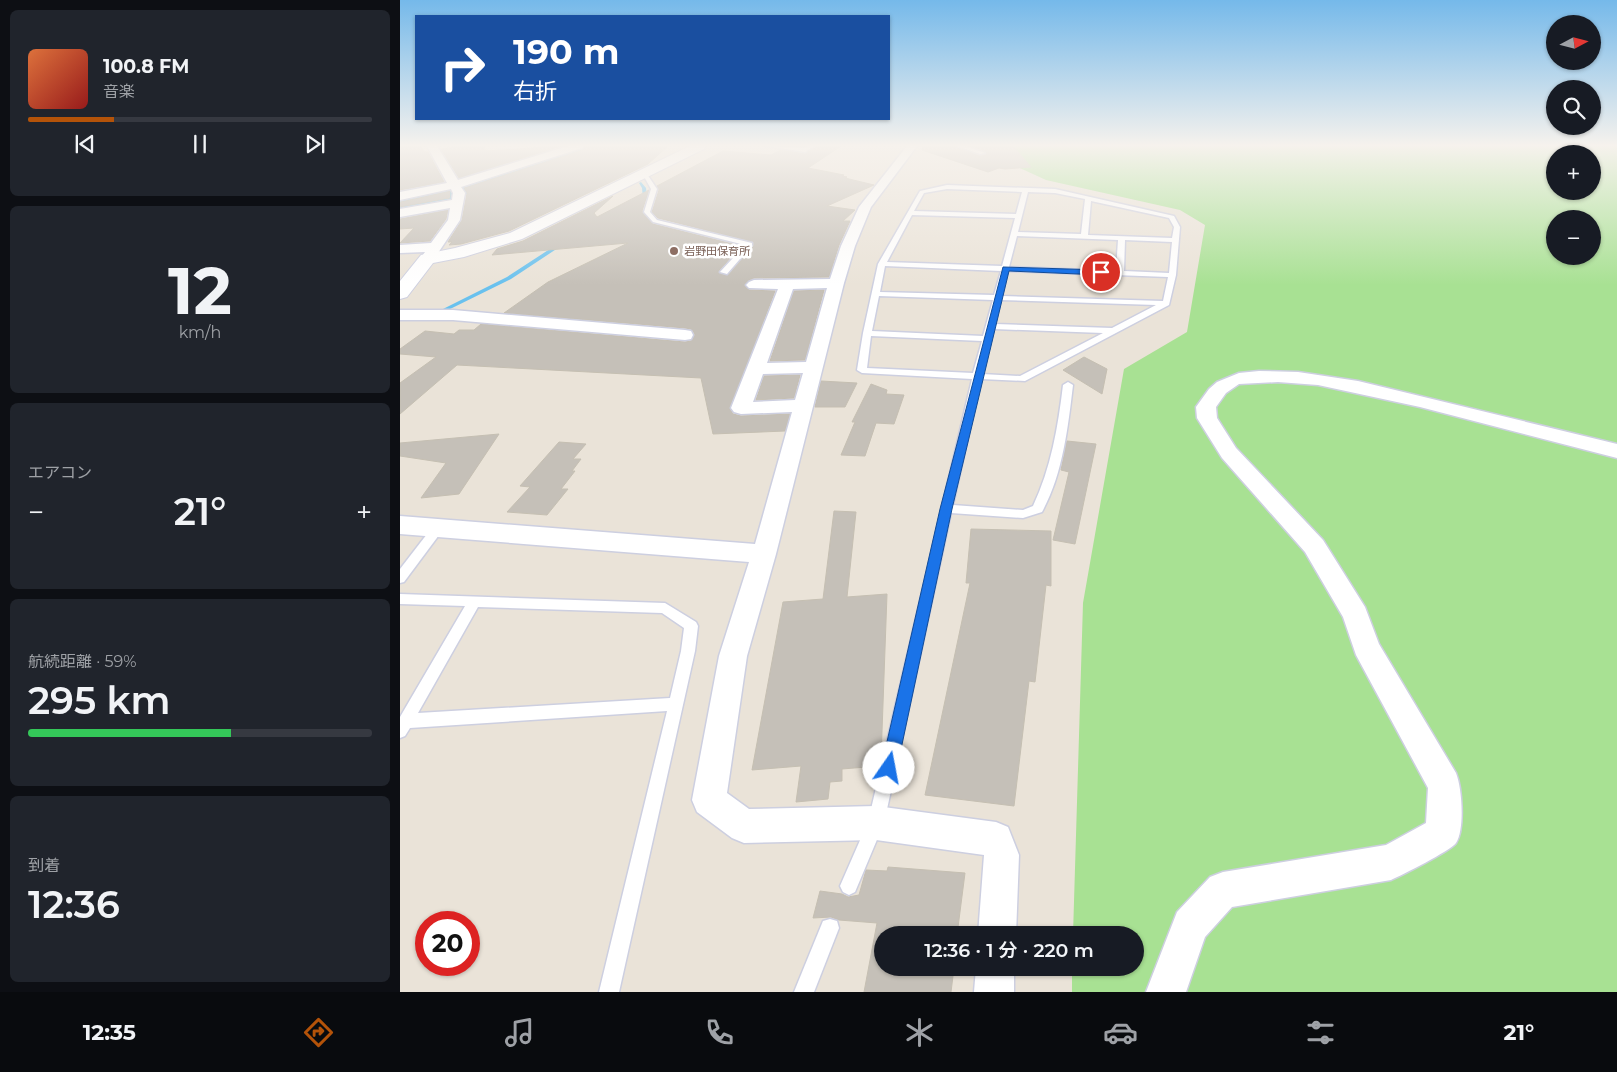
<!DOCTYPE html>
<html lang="ja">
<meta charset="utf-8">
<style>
:root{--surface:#171b24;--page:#20242c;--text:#f1f3f6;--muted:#9ea1a6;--line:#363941;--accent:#b45309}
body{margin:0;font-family:Montserrat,"Noto Sans JP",sans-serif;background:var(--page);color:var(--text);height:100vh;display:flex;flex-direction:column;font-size:19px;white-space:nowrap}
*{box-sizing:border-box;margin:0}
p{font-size:16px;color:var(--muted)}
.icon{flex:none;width:28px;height:28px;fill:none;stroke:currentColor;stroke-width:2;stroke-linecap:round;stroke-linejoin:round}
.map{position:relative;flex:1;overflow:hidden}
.sheet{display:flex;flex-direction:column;gap:10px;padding:10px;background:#0d0f14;width:400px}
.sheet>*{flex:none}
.guide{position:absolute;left:15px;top:15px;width:475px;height:105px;border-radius:0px;box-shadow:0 1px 4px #0004;background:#1a4fa0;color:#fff;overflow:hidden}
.needle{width:32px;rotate:83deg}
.tools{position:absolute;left:1146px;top:15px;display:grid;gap:10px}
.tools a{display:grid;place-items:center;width:55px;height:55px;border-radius:50%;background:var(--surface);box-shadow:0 1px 4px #0004;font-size:25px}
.speed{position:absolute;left:15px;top:911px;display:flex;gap:10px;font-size:25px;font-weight:700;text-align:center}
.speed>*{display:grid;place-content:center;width:65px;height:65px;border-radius:50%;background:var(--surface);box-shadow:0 1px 4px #0004;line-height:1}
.speed .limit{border:8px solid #d22;background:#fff;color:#111}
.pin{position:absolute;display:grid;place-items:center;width:42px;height:42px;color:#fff;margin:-21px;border:2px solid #fff;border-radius:50%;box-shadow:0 1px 5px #0007}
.me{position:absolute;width:55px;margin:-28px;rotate:12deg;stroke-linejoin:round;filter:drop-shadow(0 0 4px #0008)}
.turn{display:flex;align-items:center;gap:18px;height:105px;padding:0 15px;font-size:22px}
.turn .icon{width:65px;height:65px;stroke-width:2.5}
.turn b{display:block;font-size:35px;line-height:42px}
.big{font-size:38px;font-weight:600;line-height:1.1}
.sheet .card{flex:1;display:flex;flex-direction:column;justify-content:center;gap:8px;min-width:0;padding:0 18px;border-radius:8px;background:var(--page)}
.sheet .dial{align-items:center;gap:0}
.dial b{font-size:65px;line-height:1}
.song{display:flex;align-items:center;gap:15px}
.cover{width:60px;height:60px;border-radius:8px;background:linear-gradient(135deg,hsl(20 70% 55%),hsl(0 70% 35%))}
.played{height:5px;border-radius:2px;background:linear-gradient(90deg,var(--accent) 25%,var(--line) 25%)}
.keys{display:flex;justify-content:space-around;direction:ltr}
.heat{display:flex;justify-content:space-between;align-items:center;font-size:28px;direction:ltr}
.charge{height:8px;border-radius:4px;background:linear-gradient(90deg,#34c759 59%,var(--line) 0)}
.trip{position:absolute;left:474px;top:926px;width:270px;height:50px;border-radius:25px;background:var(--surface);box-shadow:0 1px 4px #0004;font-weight:600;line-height:50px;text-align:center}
.tab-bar{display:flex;height:80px;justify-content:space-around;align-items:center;background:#090b0e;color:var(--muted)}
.tab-bar .icon{width:35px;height:35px}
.tab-bar .active{color:var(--accent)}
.tab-bar b{font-size:22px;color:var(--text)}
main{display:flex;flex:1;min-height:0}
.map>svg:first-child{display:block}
.green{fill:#a8e193;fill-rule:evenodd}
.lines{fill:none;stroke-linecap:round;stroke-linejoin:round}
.stream{fill:#69c1ee;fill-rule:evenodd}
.river{fill:#69c1ee;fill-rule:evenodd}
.building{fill:#c5c0b8;stroke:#c5bfb2}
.lane-casing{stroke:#cdcfe0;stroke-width:3}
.street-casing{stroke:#cdcfe0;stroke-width:3}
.secondary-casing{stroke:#cdcfe0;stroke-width:2}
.lane{fill:#fff;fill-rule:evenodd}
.street{fill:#fff;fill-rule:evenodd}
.secondary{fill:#fff;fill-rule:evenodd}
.route{fill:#1a73e8;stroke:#114b97}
.education-dot{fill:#8d6e63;stroke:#fff;stroke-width:2}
.labels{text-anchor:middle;stroke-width:5;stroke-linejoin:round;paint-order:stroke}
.far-education-label{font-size:11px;fill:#785e54;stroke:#fff;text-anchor:start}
</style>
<main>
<section class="sheet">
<div class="card">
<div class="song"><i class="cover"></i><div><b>100.8 FM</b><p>音楽</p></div></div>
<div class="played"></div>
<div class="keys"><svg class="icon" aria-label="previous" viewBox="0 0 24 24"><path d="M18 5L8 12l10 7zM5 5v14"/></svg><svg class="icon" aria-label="pause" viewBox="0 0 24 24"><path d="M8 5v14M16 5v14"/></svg><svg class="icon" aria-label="next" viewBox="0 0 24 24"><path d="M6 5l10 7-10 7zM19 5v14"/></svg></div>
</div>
<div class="card dial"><b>12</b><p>km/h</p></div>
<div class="card"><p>エアコン</p>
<div class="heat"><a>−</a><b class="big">21°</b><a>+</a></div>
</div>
<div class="card"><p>航続距離 · 59%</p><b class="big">295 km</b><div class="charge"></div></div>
<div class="card"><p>到着</p><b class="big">12:36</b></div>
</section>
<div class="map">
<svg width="1217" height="992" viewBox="0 0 1217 992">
<rect width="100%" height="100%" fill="#eae3d8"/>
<path class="green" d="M 578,146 L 1217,146 L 1217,992 L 672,992 L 672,968 L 735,968 L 735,935 L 673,935 L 683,603 L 724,369 L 787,332 L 805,225 L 780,210 L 646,180 L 613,165 ZM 1155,154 L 1192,154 L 1192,191 L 1155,191 ZM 1155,219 L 1192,219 L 1192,256 L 1155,256 Z"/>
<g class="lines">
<g class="stream">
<polygon points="241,182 246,188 247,198 241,204 239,203 243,198 242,188 239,183"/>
<polygon points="159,243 164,244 111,279 44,312 39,311 107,277"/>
</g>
<polygon class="river" points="168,146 202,146 199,151 49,200 0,211 0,195 34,187"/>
</g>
<g class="building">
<polygon points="0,146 21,146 24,152 28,152 44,182 0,190"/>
<polygon points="63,146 84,146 86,151 162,146 59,178 41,149"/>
<polygon points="185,146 268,146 248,164 109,231 61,244 49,245 52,242 48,242 62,220 67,193 64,188 183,150"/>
<polygon points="416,146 441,146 408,168 444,175 442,176 447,177 445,178 474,185 427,206 455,210 443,221 450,221 439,245 429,277 354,278 348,281 344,285 349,290 375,291 330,409 333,414 341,416 390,414 385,431 313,434 301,378 57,365 0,414 0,383 36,357 0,354 0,349 25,331 54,334 59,330 74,330 81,324 285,342 291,341 295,334 291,329 285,328 104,313 148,282 228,243 92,255 97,249 123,241 213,196 194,213 197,217 249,190 242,211 253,224 341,246 318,272 328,275 353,246 353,242 258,218 252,212 259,190 257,186 323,151 371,155 381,150 405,154"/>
<polygon points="523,146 555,146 580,156 585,155 587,152 570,146 613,146 631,167 605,169 599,168 588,172 522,150"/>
<polygon points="50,191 50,198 0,207 0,202"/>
<polygon points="48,210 46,219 30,241 0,243 14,228 0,229 0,219"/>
<polygon points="424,290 405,360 370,361 394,291"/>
<polygon points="684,357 707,369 702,394 663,370"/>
<polygon points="400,375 394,398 356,400 364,376"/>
<polygon points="421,381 457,383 445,407 415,407"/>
<polygon points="471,384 487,390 486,394 504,395 494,424 476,423 465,456 441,455 455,422 452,422"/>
<polygon points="99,434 59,494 21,498 46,463 0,456 0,443"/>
<polygon points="667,441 696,444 675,544 653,540 669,472 661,470"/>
<polygon points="159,442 186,444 173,459 181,459 172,471 175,471 161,489 168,489 147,515 107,512 130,487 120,486"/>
<polygon points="434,511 456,512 447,597 487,594 481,759 478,759 478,766 442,769 442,781 430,782 428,799 396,802 401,766 352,770 383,602 423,599"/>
<polygon points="571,529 651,531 651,586 646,585 635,682 629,681 614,806 525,795 570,583 566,583"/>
<polygon points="488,867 565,873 557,935 482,935 482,968 554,968 551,992 464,992 477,923 439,920 431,917 413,918 420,891 442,894 448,897 459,895 466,870 487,871"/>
</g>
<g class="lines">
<defs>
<g id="lane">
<polygon points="366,146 404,148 408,146 414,146 405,152"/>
<polygon points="557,146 565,146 585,153 580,154"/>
<polygon points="245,171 257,189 250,212 257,220 352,243 352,245 327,274 320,272 345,245 253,222 244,212 251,189 242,173"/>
<path d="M 547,185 L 655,189 L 774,216 L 780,227 L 776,275 L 769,305 L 625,381 L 581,379 L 553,505 L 623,510 L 633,506 C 651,468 658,427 663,385 L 668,382 L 673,385 C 668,427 663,474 642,512 L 623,518 L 551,513 L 484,823 L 455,892 L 449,895 L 443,892 L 440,886 L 468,822 L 572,379 L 462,373 L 457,370 L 463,333 L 478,264 L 520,191 ZM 547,189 L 622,192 L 616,214 L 514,211 L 524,193 ZM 628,192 L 655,193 L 685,199 L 681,234 L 618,232 ZM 691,201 L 769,218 L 774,227 L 772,238 L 688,235 ZM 512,215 L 615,218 L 602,266 L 487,262 ZM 617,236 L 718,240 L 716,271 L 609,267 ZM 725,240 L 772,242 L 769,273 L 724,271 ZM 485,266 L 601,271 L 594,295 L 480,292 ZM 608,271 L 768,277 L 763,301 L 602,296 ZM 479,296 L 593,300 L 583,336 L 472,331 ZM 601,300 L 756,305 L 712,328 L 595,324 ZM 594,329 L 703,333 L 620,376 L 582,374 ZM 471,336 L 582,341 L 573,373 L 467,368 Z"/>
<polygon points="38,524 42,525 44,528 42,531 4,582 0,583 0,569 34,525"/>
<path d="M 0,594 L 265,603 L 296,622 L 298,626 L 295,651 L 219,992 L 199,992 L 267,711 L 10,728 L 5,736 L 0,738 L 0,717 L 65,606 L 0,604 ZM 78,607 L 262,613 L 284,628 L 281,651 L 270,698 L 18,713 Z"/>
<polygon points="430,919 437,921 439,928 414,992 394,992 423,921"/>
</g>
<g id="street">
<polygon points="27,146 37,146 58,180 168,146 183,146 182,148 61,187 65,193 60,220 32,262 22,262 20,259 25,252 0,253 0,245 31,243 48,220 50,208 0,217 0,209 52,200 53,193 51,189 0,200 0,192 47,183"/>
<path d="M 507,146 L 517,146 L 471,207 L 455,246 L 444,283 L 376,554 L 347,656 L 327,793 L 349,809 L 476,806 L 596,822 L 608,827 L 619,855 L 616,935 L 578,935 L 584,855 L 476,840 L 344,843 L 332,838 L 297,812 L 292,800 L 319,656 L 349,562 L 0,534 L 0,516 L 355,544 L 392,412 L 341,414 L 334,412 L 331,408 L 378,289 L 349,288 L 346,285 L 349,282 L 354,280 L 430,279 L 441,246 L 459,207 ZM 427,288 L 406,362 L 367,363 L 393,289 ZM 403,373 L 395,400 L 353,402 L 363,374 Z"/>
<polygon points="0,310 53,310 285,330 291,331 293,335 291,339 285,340 53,320 0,320"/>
<path d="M 859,371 L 898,372 L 958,381 L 1217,444 L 1217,458 L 1020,407 L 918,385 L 878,382 L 839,384 L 826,393 L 816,407 L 817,418 L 836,448 L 923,540 L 965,607 L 979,644 L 1056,773 C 1062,788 1065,829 1056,843 C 1050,851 1002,875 991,880 L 832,907 L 805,937 L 786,992 L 746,992 L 777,912 L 810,877 L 823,872 L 986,845 L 1026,823 L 1028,788 L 956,655 L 943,617 L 905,552 L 822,458 L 797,418 L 796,407 L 809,389 L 817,382 L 839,373 Z"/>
<polygon points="576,968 614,968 614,992 574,992"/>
</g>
<polygon id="secondary" points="290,146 306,146 304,149 122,239 64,257 33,263 7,297 0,299 0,281 21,255 55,248 110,233"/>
</defs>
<use href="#lane" class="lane-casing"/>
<use href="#street" class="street-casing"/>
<use href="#secondary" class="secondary-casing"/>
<use href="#lane" class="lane"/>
<use href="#street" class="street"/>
<use href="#secondary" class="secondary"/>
</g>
<linearGradient id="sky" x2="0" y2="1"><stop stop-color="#75b9ea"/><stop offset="0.51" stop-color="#f6f2ed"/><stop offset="1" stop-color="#f6f2ed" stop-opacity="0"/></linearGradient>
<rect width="1217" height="285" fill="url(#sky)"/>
<polygon class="route" points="603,267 701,270 704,272 701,275 609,271 552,509 497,768 494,773 489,776 483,773 481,768 540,509"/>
<circle class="education-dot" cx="274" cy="251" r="5"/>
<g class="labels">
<g class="far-education-label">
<text x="284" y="255">岩野田保育所</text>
</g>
</g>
</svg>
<div class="tools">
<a><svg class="needle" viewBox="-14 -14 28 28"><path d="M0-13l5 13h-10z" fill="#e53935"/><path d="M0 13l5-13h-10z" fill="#9ea1a6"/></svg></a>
<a><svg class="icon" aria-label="search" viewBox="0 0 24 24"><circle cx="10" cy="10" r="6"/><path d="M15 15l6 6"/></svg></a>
<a>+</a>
<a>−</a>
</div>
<div class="speed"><div class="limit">20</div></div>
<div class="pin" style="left:701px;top:272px;background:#d93025"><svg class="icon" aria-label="arrive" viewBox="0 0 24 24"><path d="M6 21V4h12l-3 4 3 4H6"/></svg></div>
<svg class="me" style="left:489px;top:768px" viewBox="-20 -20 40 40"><circle r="19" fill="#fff"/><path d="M0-13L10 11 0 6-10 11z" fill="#1a73e8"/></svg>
<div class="trip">12:36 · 1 分 · 220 m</div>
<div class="guide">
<div class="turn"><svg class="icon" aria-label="right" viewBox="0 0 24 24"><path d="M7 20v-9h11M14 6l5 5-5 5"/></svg><div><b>190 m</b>右折</div></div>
</div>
</div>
</main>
<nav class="tab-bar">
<b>12:35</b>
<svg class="icon active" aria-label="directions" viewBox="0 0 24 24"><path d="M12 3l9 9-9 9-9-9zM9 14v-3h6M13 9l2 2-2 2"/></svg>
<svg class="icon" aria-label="music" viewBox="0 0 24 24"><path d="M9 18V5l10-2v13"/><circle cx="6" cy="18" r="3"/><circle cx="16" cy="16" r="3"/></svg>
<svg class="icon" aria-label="phone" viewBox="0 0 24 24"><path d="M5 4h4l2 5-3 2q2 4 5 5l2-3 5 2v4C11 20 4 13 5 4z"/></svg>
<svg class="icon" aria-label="climate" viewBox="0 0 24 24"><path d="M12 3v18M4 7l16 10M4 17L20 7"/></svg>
<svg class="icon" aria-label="car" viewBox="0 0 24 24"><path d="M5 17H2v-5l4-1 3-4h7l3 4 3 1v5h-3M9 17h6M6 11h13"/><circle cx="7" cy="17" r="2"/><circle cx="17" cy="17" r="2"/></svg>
<svg class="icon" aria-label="filters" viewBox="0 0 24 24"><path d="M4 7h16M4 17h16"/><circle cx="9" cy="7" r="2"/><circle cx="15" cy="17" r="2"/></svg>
<b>21°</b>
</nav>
